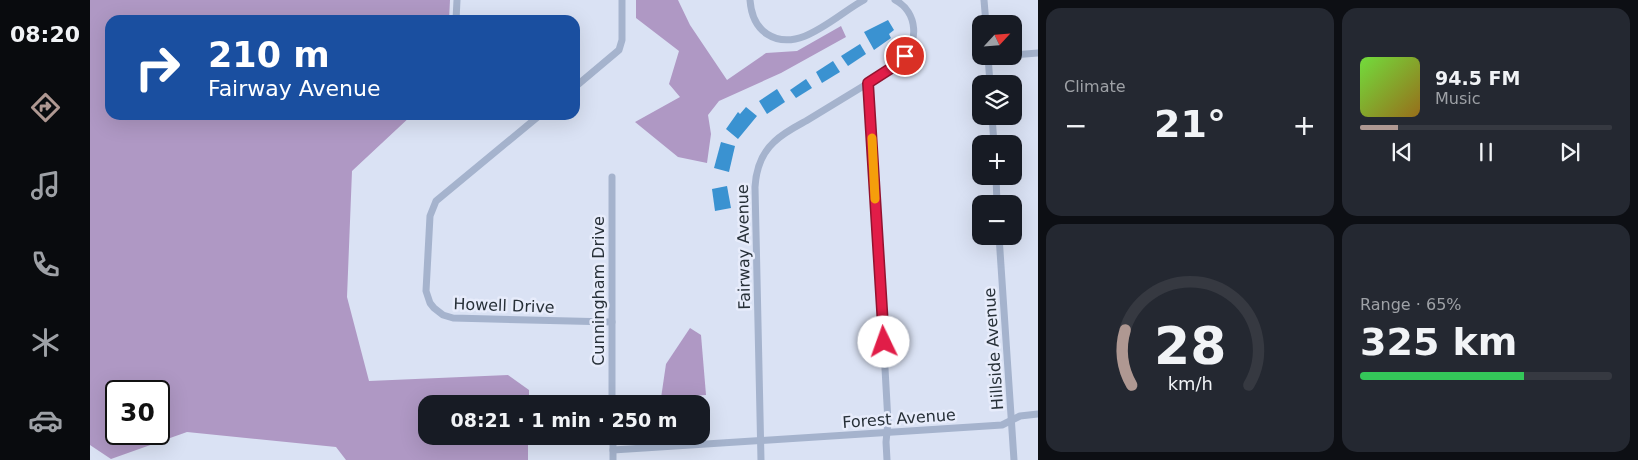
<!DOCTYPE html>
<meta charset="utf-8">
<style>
:root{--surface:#171b24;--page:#242831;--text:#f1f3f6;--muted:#9ea1a6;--line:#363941;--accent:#af9892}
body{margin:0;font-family:"DejaVu Sans",sans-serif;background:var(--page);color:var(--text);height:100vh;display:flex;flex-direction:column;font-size:19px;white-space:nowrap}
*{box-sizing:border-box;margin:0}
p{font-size:16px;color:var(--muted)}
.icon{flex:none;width:28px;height:28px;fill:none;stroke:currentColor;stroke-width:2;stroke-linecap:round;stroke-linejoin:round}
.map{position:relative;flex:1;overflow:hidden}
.drawer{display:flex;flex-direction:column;gap:8px;padding:8px;background:#0d0f14;width:600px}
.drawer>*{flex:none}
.top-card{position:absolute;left:15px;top:15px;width:475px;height:105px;border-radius:15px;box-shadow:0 5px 20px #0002;background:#1a4fa0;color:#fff;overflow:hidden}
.needle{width:32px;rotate:64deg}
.buttons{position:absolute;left:882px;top:15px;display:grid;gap:10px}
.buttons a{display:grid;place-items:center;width:50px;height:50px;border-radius:10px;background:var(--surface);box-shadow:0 5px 20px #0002;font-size:25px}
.speed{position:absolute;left:15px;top:380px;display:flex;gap:10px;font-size:25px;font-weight:700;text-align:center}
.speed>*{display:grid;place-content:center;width:65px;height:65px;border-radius:50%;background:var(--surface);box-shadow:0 5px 20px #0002;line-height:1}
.speed .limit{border:2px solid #111;border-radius:8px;background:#fff;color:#111}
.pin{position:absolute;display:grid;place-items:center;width:42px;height:42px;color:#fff;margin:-21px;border:2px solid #fff;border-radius:50%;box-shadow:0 1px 5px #0007}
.me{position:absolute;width:55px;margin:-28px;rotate:357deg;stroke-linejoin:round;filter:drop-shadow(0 0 4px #0008)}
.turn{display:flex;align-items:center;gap:18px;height:105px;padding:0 20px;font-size:22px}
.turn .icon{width:65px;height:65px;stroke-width:2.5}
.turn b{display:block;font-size:35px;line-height:42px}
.big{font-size:38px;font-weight:700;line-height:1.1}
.drawer .widget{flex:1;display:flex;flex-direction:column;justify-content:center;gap:8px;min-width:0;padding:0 18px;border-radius:15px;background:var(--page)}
.drawer .dial{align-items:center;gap:0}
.dial svg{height:130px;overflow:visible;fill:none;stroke:var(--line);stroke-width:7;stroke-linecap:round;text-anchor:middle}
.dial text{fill:var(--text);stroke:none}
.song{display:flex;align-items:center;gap:15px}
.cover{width:60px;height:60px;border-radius:8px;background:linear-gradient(135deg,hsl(100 70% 55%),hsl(40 70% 35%))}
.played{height:5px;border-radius:2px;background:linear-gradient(90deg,var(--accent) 15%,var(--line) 15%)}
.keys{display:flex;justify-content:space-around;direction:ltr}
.heat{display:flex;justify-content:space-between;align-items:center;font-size:28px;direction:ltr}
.charge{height:8px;border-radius:4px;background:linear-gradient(90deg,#34c759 65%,var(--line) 0)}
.drawer .tiles{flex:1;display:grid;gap:8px;grid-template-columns:repeat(2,1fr)}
.trip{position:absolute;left:328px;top:395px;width:292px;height:50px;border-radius:15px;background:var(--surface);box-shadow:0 5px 20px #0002;font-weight:700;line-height:50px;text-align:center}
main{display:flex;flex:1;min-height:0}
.dock{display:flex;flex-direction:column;width:90px;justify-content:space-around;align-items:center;background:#090b0e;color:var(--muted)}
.dock .icon{width:35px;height:35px}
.dock .selected{color:var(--accent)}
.dock b{font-size:22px;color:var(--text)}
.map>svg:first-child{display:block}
.green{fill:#af98c4;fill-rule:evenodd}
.building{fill:#3a92d1}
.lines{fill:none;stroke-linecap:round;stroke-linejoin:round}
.street{stroke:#a5b3cd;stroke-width:7}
.route-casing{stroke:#92132f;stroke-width:12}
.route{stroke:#e11d48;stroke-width:9}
.slow{stroke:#f59e0b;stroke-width:9}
.labels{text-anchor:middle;stroke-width:5;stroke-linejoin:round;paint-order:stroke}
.street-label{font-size:16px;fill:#273038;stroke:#e7ecfb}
</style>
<main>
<nav class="dock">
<b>08:20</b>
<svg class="icon selected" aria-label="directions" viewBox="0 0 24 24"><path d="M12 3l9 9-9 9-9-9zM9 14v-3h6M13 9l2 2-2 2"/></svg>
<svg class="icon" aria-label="music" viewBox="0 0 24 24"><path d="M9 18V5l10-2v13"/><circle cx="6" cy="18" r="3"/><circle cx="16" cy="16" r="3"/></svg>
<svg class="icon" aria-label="phone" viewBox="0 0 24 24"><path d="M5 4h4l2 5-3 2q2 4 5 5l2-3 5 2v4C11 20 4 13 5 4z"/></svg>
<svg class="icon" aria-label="climate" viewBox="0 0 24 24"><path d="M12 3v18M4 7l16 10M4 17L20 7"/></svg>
<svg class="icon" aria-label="car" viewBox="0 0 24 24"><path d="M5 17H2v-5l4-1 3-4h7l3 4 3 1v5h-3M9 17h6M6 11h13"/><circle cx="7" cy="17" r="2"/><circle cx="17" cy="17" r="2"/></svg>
</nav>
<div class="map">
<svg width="948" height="460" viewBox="0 0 948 460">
<rect width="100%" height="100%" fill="#dae2f4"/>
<g class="green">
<path d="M 0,0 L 360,0 L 359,20 L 20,20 L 20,115 L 322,115 L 262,171 L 257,297 L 279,381 L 418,375 L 439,390 L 439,404 L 336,404 L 336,436 L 438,436 L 438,460 L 256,460 L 246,447 L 97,432 L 21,459 L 0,445 ZM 26,391 L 69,391 L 69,434 L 26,434 Z"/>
<polygon points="546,0 588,0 600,25 637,80 676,53 707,51 751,26 756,37 691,73 629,101 618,115 621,134 617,163 588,157 545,122 590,97 579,84 589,51 546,18"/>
<polygon points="600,328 611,335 616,395 571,398 576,364"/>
</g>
<g class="building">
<polygon points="798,20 804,30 799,34 801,38 784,50 774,32"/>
<polygon points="770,44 776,54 758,66 751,56"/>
<polygon points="743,61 750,72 732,83 726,72"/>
<polygon points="716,79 722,88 706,98 700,90"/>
<polygon points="687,89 695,102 677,114 669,101"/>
<polygon points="656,107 667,116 648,139 636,129 648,112 650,114"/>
<polygon points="631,142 645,146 639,172 624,168"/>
<polygon points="637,186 641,208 625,211 622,189"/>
</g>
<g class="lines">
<g class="street">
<path d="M 660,0 C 661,14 665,26 677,34 C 709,55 747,14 774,0"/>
<polyline points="894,0 896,24"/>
<polyline points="366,20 367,0"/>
<polyline points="924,55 948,53"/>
<polyline points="898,56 900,84"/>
<polyline points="779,83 798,422 796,442 797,460"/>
<polyline points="485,87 529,50 532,40 532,0"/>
<polyline points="450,115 346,201 340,216 336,291 340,303 344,308 353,315 363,318 522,322"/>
<polyline points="902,116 904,144"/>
<polyline points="906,176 907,204"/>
<polyline points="522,177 522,404"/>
<polyline points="909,236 924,460"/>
<polyline points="523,436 523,460"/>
<polyline points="523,450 912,425 930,416 948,414"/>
<path d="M 671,460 L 665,187 C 666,170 671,154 684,142 C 693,133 705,127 716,121 C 739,107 762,93 785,79 C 793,73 803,68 810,61 C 830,44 828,12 805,0"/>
</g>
</g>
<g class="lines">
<defs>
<polyline id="route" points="794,342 778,83 806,65 815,56"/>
</defs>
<use href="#route" class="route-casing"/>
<use href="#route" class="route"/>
<polyline class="slow" points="782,138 785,199"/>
</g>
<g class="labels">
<g class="street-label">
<text transform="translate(653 247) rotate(-91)" y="6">Fairway Avenue</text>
<text transform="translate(508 291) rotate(-90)" y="6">Cunningham Drive</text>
<text transform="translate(414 305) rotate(2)" y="6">Howell Drive</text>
<text transform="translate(903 349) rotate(-94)" y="6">Hillside Avenue</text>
<text transform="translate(809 418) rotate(-4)" y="6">Forest Avenue</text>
</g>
</g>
</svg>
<div class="buttons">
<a><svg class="needle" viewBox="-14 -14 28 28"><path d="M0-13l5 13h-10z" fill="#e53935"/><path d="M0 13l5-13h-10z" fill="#9ea1a6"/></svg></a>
<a><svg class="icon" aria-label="layers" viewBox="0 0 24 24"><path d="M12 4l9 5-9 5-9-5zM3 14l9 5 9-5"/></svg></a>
<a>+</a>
<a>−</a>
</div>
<div class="speed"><div class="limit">30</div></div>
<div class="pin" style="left:815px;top:56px;background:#d93025"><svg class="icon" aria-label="arrive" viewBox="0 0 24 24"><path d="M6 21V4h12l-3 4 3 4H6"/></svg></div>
<svg class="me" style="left:794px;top:342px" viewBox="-20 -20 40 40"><circle r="19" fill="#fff"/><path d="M0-13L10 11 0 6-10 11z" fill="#e11d48"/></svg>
<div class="trip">08:21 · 1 min · 250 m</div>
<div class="top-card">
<div class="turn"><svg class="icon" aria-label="right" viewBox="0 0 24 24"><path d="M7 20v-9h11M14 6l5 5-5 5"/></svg><div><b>210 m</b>Fairway Avenue</div></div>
</div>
</div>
<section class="drawer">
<div class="tiles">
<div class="widget"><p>Climate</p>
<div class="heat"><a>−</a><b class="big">21°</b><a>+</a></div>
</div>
<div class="widget">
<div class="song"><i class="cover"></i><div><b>94.5 FM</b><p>Music</p></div></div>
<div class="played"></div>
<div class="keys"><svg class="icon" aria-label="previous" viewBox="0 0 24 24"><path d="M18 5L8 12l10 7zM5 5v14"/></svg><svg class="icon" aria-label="pause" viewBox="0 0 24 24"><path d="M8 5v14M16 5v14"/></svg><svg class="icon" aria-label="next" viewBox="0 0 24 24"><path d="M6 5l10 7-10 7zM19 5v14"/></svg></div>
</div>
<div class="widget dial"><svg viewBox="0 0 100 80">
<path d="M14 69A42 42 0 1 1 86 69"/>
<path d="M14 69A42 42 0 0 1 10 35" stroke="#af9892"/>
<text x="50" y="56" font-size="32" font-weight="700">28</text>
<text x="50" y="72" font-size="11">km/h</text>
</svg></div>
<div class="widget"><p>Range · 65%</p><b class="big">325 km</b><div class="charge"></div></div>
</div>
</section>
</main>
